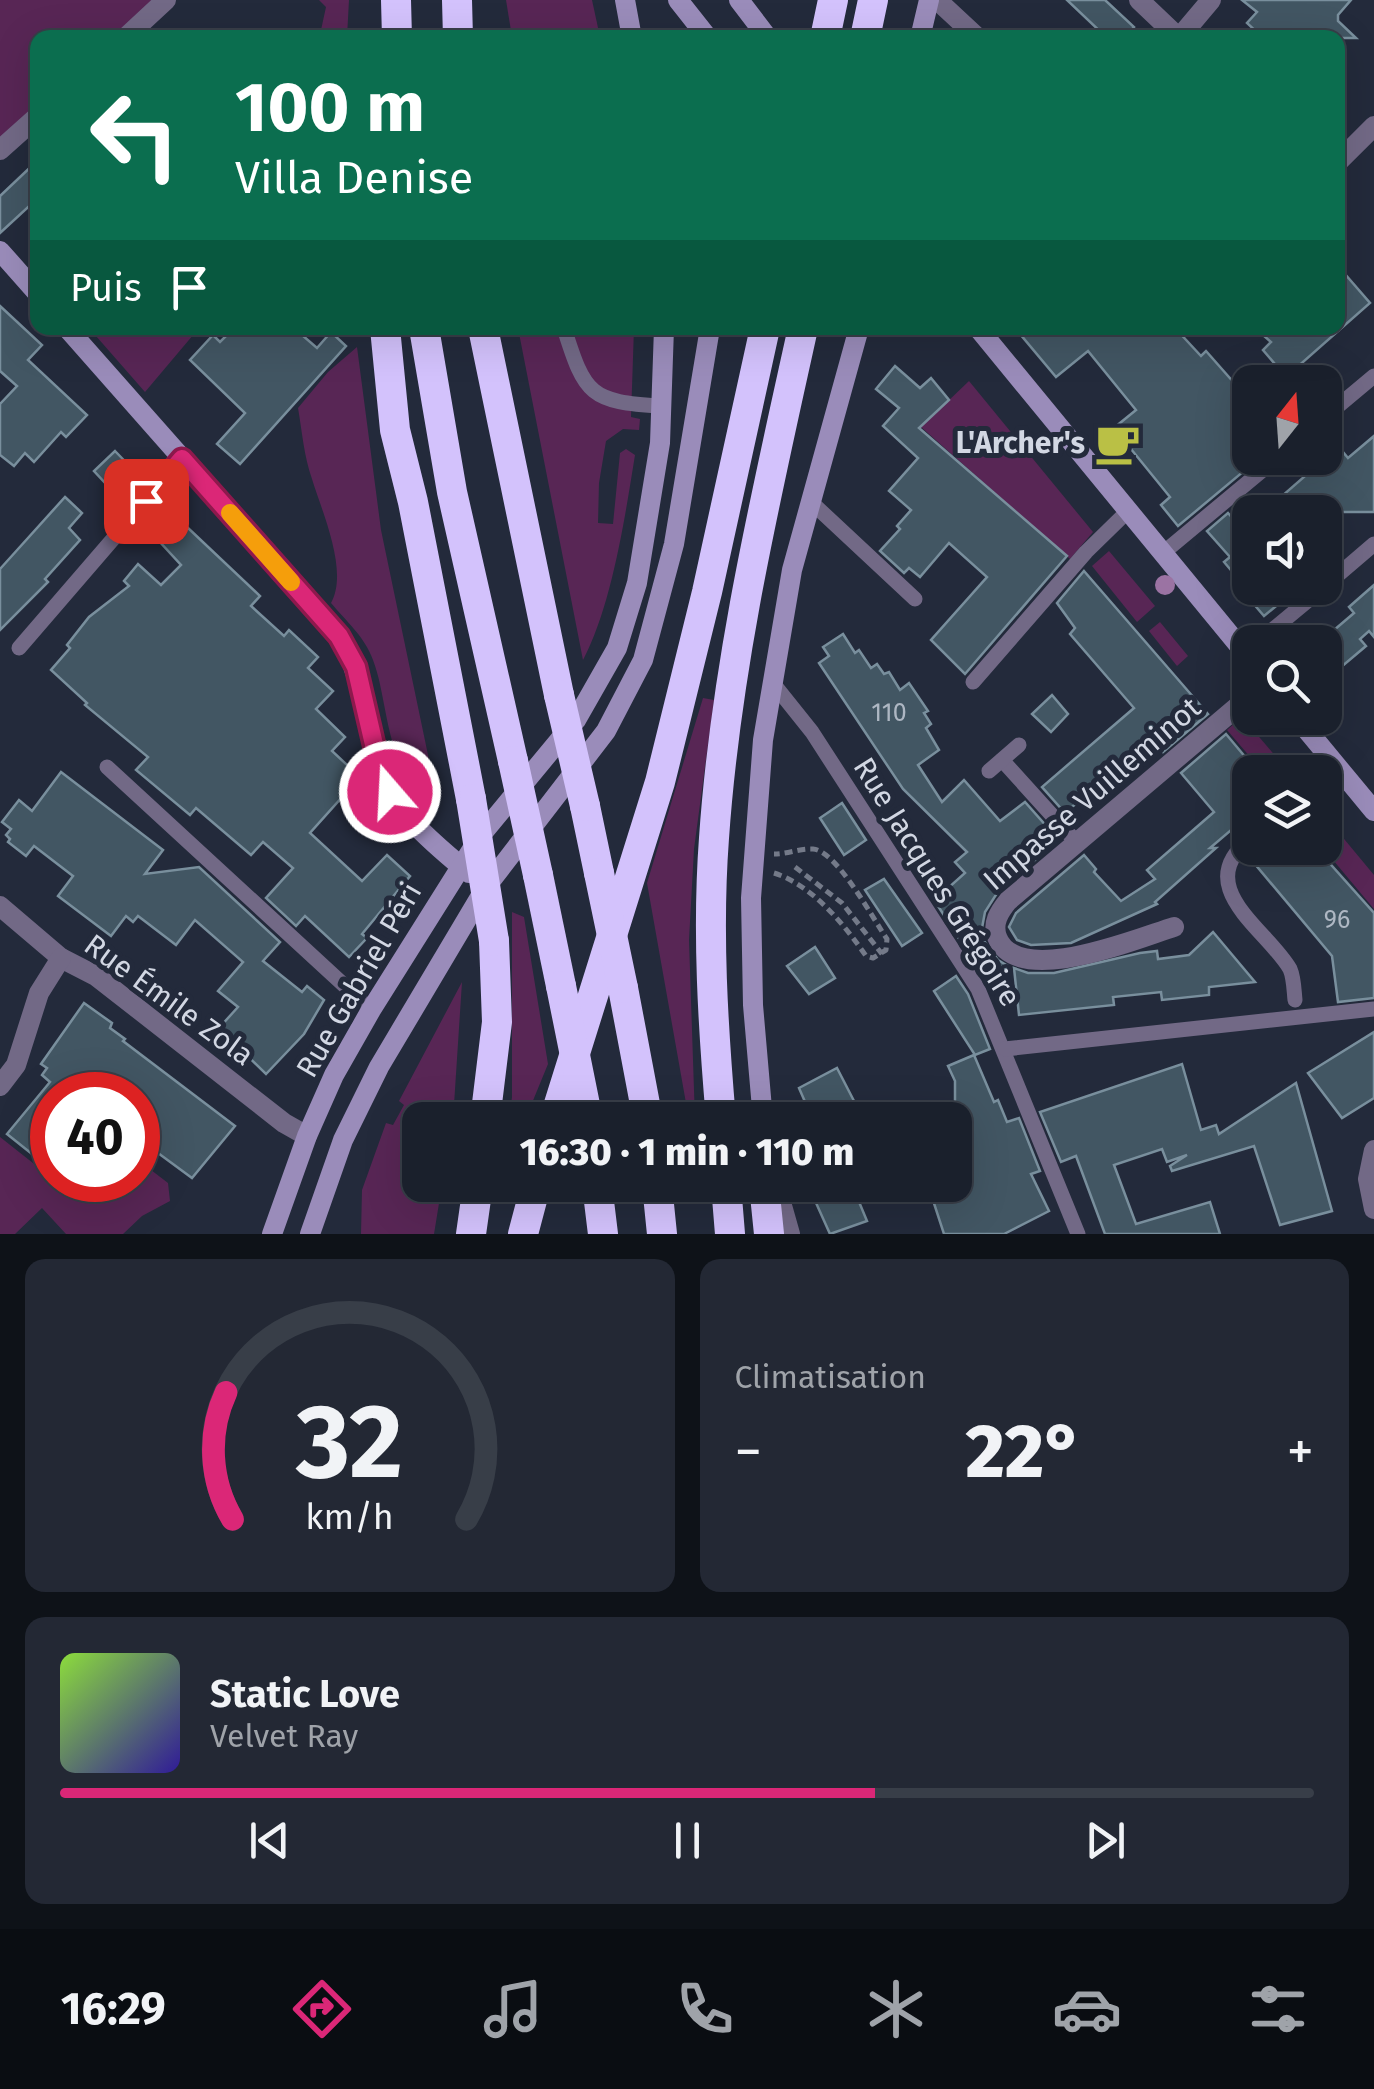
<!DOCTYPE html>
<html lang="fr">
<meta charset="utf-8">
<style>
:root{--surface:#1a202c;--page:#232834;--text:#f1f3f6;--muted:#9fa3a9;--line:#383e48;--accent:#db2777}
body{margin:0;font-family:"Fira Sans",sans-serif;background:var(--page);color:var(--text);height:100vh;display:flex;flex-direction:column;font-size:38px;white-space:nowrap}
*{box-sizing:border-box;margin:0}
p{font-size:32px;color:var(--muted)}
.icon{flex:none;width:55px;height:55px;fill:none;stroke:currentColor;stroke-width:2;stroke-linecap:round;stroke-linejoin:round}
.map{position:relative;height:1234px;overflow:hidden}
.sheet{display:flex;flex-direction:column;gap:25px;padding:25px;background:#0e1218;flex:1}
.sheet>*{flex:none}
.hud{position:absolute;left:30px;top:30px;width:1315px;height:305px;border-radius:20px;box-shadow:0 10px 40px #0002,0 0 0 2px var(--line);background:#0b6e4f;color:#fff;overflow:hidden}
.needle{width:65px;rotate:17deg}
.controls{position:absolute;left:1232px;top:365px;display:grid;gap:20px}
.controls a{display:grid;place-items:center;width:110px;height:110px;border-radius:20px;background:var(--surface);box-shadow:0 10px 40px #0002,0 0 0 2px var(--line);font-size:50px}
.speed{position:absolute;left:30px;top:1072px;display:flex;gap:20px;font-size:50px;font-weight:700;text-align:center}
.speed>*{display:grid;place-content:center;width:130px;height:130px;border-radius:50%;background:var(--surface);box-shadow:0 10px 40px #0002,0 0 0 2px var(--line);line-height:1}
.speed .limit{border:15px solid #d22;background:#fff;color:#111}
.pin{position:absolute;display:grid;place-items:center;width:85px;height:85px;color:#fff;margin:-42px;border-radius:20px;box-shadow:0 5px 15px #0006}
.me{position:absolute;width:110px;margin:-55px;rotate:341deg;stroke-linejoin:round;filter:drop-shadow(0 0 8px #0008)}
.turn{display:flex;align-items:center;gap:35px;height:210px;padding:0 40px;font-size:45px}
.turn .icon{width:130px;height:130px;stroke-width:2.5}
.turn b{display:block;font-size:70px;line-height:85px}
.then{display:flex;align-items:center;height:95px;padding:0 40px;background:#0003;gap:20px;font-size:38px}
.big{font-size:75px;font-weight:800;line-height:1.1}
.sheet .card{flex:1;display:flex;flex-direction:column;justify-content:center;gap:15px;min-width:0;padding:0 35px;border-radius:20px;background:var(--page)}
.sheet .dial{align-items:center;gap:0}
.dial svg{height:260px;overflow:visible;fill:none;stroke:var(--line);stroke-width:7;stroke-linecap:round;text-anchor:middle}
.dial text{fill:var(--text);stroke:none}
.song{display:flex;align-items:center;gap:30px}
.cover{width:120px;height:120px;border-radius:15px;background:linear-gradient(135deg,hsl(90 70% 55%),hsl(250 70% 35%))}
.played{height:10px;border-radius:5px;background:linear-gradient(90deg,var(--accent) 65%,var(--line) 65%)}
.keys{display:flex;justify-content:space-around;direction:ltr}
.heat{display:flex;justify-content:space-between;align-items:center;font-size:55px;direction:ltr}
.sheet .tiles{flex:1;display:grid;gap:25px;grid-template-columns:1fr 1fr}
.card:last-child{grid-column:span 2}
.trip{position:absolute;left:402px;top:1102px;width:570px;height:100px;border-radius:20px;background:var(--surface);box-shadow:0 10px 40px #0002,0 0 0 2px var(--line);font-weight:800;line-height:100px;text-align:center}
.dock{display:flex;height:160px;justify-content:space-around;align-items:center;background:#0a0d12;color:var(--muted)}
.dock .icon{width:70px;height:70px}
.dock .active{color:var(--accent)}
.dock b{font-size:45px;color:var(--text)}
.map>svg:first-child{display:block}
.green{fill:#582655}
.building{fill:#425663;stroke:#798f9d;stroke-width:2.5}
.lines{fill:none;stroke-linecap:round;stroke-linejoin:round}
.path{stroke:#747a89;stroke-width:5;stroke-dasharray:8 5;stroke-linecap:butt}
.lane{stroke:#726986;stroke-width:15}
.street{stroke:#726986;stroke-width:20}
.secondary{stroke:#9a8cba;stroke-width:20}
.highway{stroke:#d3c2fc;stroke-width:30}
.highway-bridge{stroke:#d3c2fc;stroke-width:30}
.tree{fill:#9b73a3}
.route-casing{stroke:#8e194d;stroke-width:25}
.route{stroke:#db2777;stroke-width:18}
.slow{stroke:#f59e0b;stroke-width:18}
.labels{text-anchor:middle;stroke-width:10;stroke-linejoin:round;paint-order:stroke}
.number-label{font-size:25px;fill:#aeb7c3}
.poi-label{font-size:30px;font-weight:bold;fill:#d2d7e3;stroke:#232a3b;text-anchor:end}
.street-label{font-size:30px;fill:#d2d7e3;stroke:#232a3b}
</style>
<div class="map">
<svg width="1374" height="1234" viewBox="0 0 1374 1234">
<rect width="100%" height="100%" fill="#232a3b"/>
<g class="green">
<polygon points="0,0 153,0 112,37 38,38 37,106 0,141"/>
<polygon points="319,0 349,0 347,37 314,37 321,30 326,7"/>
<polygon points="506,0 592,0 600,37 512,37"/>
<polygon points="89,328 199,328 145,392"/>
<path d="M 518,328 L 634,328 L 631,417 L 640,419 L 639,430 L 623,429 L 606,441 L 599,483 L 598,523 L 613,524 L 620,453 L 626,449 L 635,455 C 625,517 612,605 583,660 Z"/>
<path d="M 357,347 L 381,530 L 437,798 C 384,779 390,704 373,660 C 365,637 346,621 331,603 C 349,571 322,512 312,479 C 304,457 302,431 298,408 L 328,372 Z"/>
<polygon points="969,381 1093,532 1070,559 921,427"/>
<polygon points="1109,551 1155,606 1137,622 1092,566"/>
<polygon points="1160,622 1188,656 1177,666 1149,631"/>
<polygon points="703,698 714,700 694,849 689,940 695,1120 689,1120 647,883"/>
<polygon points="1242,717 1278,759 1263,772 1227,730"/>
<polygon points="1325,816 1374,875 1374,909 1323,848"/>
<polygon points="512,912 524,917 548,1064 525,1120 509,1120 512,1097"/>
<polygon points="462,982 453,1120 420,1120 420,1185 442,1185 434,1234 361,1234 362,1190 386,1123 393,1125 404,1105 399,1101"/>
<polygon points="0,1137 38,1167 52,1157 52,1180 138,1180 138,1160 168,1183 170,1201 142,1216 123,1234 66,1234 42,1208 15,1234 0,1234"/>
</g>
<g class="building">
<polygon points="1067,0 1105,0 1134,27 1124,38 1107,38"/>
<polygon points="1242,0 1351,0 1338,15 1338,21 1356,38 1263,38 1247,23 1257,12"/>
<polygon points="38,160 38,198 0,233 0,196"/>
<polygon points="1338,266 1370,303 1286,377 1263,350 1271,342 1255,328 1338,328"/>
<polygon points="0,306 42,345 28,360 87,415 66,437 61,432 34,462 25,453 14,466 0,455 0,404 17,386 0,371"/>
<polygon points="234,328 294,328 317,348 331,332 346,346 240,464 217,444 245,413 190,360 213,335 220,342"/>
<polygon points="1015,328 1175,328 1201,356 1206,351 1250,401 1250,466 1178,526 1161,505 1170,497 1131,449 1122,457 1104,436 1136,410 1088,351 1056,377"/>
<polygon points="895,366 920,388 931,378 949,400 919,428 1067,556 965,674 931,640 987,577 949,543 920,577 909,568 904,573 880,551 900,529 897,526 911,510 889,491 918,458 883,426 899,408 876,389"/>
<polygon points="1374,436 1374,512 1297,512 1282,496 1313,469 1316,473 1343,452 1348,458"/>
<polygon points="115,451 142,479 120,499 94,471"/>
<polygon points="65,497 82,513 69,528 80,540 45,579 48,582 0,630 0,569"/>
<polygon points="169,510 260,596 251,606 284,636 289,630 318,657 308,668 333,691 316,709 345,737 332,751 360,777 310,833 362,881 387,855 410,876 362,934 367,938 349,957 305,916 296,926 266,898 293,868 263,842 251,855 196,808 190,815 136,770 148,757 85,705 87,703 51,670 70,648 67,645 89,617 129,586 124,581 138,564 161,585 181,565 148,529"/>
<polygon points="1228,513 1250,538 1250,588 1298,588 1264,616 1240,588 1246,588 1224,562 1230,557 1207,531"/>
<polygon points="1084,571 1208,714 1163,752 1159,748 1087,810 1079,801 1065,813 1042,787 1134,708 1070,634 1075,628 1057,603"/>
<polygon points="1374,585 1374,637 1369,631 1360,639 1366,646 1340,668 1325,650 1325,642 1320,642 1354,613 1349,607"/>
<polygon points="843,634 855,653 859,650 871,668 877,664 884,674 889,672 900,690 909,683 928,711 924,713 931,724 926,728 939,750 918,765 942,802 964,780 1000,821 1025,802 1048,828 1032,842 1042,854 999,890 985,912 982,928 984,941 998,960 1008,966 987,982 938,906 952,894 947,889 965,873 955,862 967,852 903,789 819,663 829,656 823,647"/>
<polygon points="1052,695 1068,714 1051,732 1032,714"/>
<polygon points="1226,734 1252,765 1250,814 1210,848 1216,848 1155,902 1157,904 1071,943 1031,945 1017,940 1009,927 1016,913 1084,855 1096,869 1094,872 1121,901 1155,879 1147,870 1214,812 1181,773"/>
<polygon points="61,772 163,850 145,874 199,867 280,942 263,961 302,992 307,986 324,1000 304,1034 266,1074 219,1028 238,1007 218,991 243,962 195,920 176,945 138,916 133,922 126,916 111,936 58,896 73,876 34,846 26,856 8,842 10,839 6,835 11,829 2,822 19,800 32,811"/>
<polygon points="842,803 866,840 844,855 820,818"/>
<polygon points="1257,848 1316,848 1374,913 1374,998 1338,1002 1332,956 1249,857"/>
<polygon points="884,879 922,933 902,946 865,890"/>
<polygon points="1213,932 1255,982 1209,987 1209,995 1162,1000 1161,992 1113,997 1114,1005 1019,1015 1014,968 1028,973 1054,973 1140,953 1157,951 1158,959 1189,955"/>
<polygon points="815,947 835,978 809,994 787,966"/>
<polygon points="956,976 968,994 990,1049 975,1055 934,991"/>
<polygon points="84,1003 112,1023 110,1028 125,1039 123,1041 235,1126 192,1178 158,1153 155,1157 150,1153 138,1160 138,1095 52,1095 52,1139 37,1158 7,1134 50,1082 42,1075 47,1068 41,1064"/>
<polygon points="1374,1032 1374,1098 1342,1118 1308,1073"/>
<polygon points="974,1055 994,1102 998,1100 1007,1122 1019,1118 1040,1171 1031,1174 1049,1211 1004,1234 944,1234 928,1185 955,1185 955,1081 948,1066"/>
<polygon points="1182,1064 1201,1130 1216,1125 1219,1134 1296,1083 1332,1211 1280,1225 1254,1146 1172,1171 1170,1166 1187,1155 1167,1162 1162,1149 1114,1165 1136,1224 1210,1202 1220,1234 1105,1234 1076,1156 1061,1162 1040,1112"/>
<polygon points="837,1068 854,1101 819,1120 813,1120 799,1088"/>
<polygon points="808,1185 852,1185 867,1221 830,1234"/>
</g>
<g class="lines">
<g class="path">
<polyline points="795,867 842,903 882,954"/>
<path d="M 774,873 C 812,885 844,924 866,956 L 873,958 L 886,950 L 887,939 C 873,919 837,851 813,849 C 801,848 788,854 774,854"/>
</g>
<g class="lane">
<path d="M 564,328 C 585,395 590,402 662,406"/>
<polyline points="1325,417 1374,376"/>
<polyline points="810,501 915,599"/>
<polyline points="1163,553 1277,458"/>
<polyline points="1325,586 1374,544"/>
<polyline points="1258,642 1323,588"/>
<polyline points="19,648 182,459"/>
<polyline points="772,682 812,732 978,989 1078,1234"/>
<polyline points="973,682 1086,552 1128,511"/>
<polyline points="1002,760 1078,844"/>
<polyline points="107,767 371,1010"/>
<polyline points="989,771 1019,745"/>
<path d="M 1250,839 C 1190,887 1267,929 1290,969 C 1294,978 1294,991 1295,1000"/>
<polyline points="1005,1049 1374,1009"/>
</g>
<g class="street">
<polyline points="937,0 978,38"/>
<polyline points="1139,0 1179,38 1211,0"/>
<polyline points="125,38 166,0"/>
<polyline points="0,150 38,116"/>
<polyline points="1338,162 1374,126"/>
<polyline points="0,906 61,958 96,976 284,1123 307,1136"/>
<path d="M 1174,927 C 1138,938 1017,989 997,937 C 992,923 999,912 1008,901 L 1250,696"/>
<polyline points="0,1086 16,1065 39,993 61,958"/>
<polyline points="1374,1150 1368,1179 1374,1209"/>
<polyline points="777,1188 790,1234"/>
</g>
<g class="secondary">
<polyline points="625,0 632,38"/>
<polyline points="678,0 708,38"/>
<polyline points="739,0 768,38"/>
<polyline points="920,38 929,0"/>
<polyline points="0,251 38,294"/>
<path d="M 67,328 L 339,636 C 365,679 365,729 381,776 C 393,810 441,850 469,873"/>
<polyline points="978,328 1250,659"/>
<polyline points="1297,718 1374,811"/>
<polyline points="763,1120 753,1005 751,898 763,740 792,570 859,328"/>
<polyline points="272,1234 307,1136 334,1075 371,1010 481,835 576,720 617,648 637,583 660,443 664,328"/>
<polyline points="310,1234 343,1140 379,1067 486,887 606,731 643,660 674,544 710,328"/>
</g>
<g class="highway">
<polyline points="396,0 397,38"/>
<polyline points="457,0 458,38"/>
<polyline points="825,38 833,0"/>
<polyline points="865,38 873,0"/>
<polyline points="385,328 395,430 413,502 471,799"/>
<polyline points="424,328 452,492 513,761"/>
<polyline points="483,328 559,695"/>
<polyline points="585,806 599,873"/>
<polyline points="538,875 561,986"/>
<polyline points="623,988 648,1120"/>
<polyline points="485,1120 497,1022 494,941"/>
<polyline points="554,1120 660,782 707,592 765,328"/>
<path d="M 721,1120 C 713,1026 707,932 714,838 C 726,665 766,496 803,328"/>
<polyline points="597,1185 603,1234"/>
<polyline points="657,1185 662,1234"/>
<polyline points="726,1185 730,1234"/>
<polyline points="764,1185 769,1234"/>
<polyline points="471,1234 478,1185"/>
<polyline points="523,1234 536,1185"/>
</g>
<g class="highway-bridge">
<polyline points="559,695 585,806"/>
<polyline points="513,761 538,875"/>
<polyline points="471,799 494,941"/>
<polyline points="599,873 623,988"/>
<polyline points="561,986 585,1105"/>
</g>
</g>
<circle class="tree" cx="1165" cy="585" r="10"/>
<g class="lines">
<defs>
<polyline id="route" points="146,501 182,459 339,636 356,667 382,779 390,792"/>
</defs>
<use href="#route" class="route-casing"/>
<use href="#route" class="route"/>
<polyline class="slow" points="230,513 291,582"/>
</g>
<defs>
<symbol id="cafe-bare" viewBox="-9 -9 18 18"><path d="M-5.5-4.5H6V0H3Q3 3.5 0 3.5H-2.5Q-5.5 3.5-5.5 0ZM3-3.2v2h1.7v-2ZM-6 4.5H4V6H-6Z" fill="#bac045" stroke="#232a3b" stroke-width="2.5" paint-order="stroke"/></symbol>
</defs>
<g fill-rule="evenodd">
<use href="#cafe-bare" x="1086" y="412" width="63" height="63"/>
</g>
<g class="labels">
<g class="number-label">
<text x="889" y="721">110</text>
<text x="1337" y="928">96</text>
</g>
<g class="poi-label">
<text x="1085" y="453">L'Archer's</text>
</g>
<g class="street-label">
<text transform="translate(1092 794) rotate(-41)" y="10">Impasse Vuilleminot</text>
<text transform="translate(937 882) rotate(58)" y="10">Rue Jacques Grégoire</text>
<text transform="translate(359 980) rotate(-60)" y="10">Rue Gabriel Péri</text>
<text transform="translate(169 1000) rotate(36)" y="10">Rue Émile Zola</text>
</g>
</g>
</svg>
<div class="controls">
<a><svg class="needle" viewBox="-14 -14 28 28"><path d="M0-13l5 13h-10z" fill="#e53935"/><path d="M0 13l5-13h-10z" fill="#9fa3a9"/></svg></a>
<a><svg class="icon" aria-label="sound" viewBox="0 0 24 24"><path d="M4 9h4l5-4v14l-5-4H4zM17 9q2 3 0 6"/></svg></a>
<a><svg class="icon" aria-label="search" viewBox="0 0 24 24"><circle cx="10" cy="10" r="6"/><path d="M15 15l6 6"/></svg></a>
<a><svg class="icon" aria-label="layers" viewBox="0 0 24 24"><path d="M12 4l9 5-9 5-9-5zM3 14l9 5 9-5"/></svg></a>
</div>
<div class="speed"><div class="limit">40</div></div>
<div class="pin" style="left:146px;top:501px;background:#d93025"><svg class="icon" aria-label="arrive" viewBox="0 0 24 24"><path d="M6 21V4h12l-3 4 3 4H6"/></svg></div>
<svg class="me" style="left:390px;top:792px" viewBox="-20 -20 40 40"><circle r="17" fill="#db2777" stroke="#fff" stroke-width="3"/><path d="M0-11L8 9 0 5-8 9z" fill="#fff"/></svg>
<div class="trip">16:30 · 1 min · 110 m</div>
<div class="hud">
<div class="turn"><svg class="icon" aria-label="left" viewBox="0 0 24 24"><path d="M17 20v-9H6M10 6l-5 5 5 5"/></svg><div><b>100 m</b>Villa Denise</div></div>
<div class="then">Puis<svg class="icon" aria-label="arrive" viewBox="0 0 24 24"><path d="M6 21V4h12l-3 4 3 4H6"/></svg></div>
</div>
</div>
<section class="sheet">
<div class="tiles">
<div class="card dial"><svg viewBox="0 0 100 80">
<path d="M14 69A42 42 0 1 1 86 69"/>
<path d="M14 69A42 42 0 0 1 12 30" stroke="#db2777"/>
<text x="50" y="56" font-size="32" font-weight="700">32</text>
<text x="50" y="72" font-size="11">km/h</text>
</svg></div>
<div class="card"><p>Climatisation</p>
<div class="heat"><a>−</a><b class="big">22°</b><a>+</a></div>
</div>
<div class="card">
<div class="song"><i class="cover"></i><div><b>Static Love</b><p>Velvet Ray</p></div></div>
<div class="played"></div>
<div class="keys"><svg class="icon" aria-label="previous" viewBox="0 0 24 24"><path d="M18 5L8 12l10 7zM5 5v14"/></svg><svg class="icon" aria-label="pause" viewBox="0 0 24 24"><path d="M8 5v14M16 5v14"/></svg><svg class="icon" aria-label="next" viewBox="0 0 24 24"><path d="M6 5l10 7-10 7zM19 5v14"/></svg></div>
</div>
</div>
</section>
<nav class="dock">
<b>16:29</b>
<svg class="icon active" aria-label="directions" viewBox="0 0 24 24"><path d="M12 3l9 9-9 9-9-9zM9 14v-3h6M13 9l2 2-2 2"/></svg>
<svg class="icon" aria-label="music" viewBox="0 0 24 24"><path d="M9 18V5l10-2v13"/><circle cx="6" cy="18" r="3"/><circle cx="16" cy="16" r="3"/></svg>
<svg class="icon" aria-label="phone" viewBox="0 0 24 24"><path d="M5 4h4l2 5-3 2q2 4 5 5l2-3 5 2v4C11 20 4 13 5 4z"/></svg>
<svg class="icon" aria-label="climate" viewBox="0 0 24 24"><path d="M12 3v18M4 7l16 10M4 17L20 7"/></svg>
<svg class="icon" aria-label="car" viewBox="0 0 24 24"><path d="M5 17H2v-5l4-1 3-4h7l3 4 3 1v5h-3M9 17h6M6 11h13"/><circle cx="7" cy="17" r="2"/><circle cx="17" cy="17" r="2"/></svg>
<svg class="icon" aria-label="filters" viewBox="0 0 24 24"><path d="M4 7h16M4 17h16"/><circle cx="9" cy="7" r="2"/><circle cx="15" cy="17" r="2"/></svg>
</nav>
